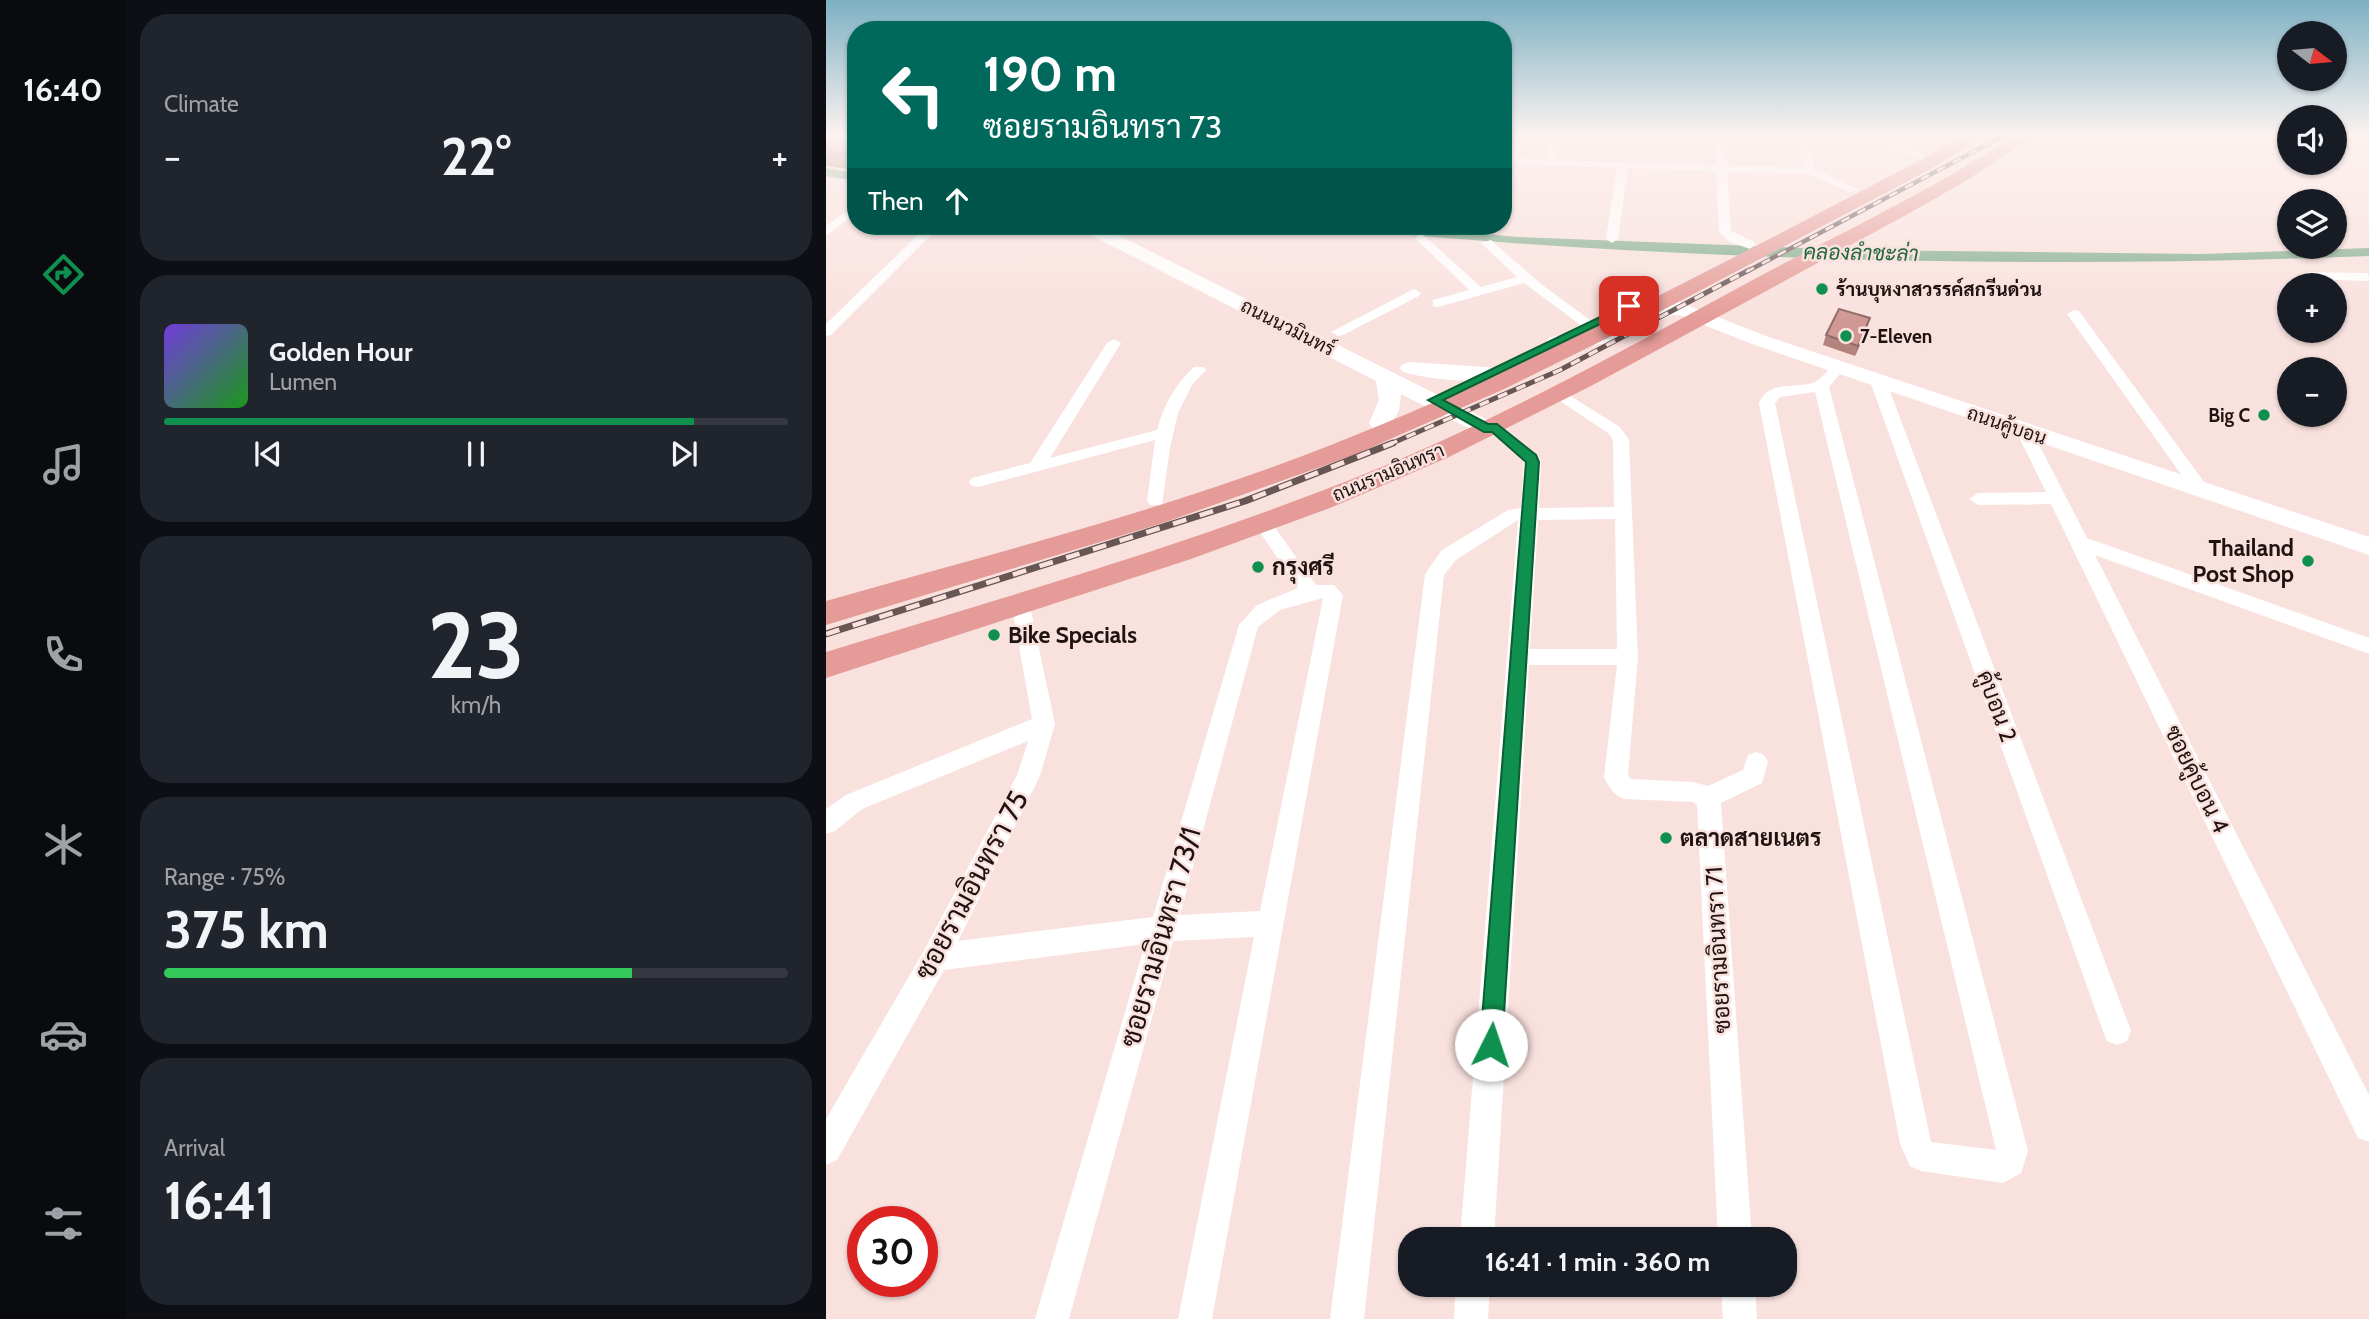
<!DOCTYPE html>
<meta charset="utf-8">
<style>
:root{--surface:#171b24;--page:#20242c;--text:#f1f3f6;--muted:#9ea1a6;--line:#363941;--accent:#0f904e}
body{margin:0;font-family:Cabin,Sarabun,sans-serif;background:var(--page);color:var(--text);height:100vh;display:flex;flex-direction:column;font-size:26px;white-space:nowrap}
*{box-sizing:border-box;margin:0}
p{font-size:23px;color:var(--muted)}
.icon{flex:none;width:38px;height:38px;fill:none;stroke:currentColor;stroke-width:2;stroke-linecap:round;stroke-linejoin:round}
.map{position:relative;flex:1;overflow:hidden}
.details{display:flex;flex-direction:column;gap:14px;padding:14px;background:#0d0f14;width:700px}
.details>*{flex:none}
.guide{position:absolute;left:21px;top:21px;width:665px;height:214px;border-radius:28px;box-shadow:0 2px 5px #0004;background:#00695c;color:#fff;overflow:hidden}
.needle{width:46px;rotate:106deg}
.controls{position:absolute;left:1451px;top:21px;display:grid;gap:14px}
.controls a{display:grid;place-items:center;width:70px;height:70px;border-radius:50%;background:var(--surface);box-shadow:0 2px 5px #0004;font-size:35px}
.speed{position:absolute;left:21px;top:1206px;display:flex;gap:14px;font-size:35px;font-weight:700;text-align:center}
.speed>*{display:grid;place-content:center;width:91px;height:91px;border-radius:50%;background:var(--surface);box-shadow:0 2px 5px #0004;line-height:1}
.speed .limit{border:10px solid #d22;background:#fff;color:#111}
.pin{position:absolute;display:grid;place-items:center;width:60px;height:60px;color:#fff;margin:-30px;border-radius:14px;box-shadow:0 4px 10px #0006}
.me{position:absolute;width:77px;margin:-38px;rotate:4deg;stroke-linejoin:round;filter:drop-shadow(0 0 5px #0008)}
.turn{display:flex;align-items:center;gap:24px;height:147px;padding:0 21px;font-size:32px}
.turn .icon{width:91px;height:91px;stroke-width:2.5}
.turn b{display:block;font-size:49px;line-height:60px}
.then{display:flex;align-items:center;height:66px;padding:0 21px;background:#0003;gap:14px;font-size:26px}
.big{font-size:52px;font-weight:800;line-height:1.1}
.details .widget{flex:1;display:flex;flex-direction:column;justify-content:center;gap:10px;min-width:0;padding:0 24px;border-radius:28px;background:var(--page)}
.details .dial{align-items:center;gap:0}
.dial b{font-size:91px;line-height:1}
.song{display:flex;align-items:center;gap:21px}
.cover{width:84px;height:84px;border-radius:10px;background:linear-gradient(135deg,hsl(260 70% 55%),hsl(120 70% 35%))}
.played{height:7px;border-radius:4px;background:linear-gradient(90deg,var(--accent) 85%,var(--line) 85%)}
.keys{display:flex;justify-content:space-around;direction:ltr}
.heat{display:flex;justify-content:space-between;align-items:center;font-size:38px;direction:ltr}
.charge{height:10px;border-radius:5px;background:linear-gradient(90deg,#34c759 75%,var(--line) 0)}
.trip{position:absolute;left:572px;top:1227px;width:399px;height:70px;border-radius:28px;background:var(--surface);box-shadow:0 2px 5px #0004;font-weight:800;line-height:70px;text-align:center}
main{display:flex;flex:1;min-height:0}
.dock{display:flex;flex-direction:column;width:126px;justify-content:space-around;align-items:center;background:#090b0e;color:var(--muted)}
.dock .icon{width:49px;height:49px}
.dock .current{color:var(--accent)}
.dock b{font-size:32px;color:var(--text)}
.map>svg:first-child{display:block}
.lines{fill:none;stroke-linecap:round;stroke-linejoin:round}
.canal{fill:#7eab8b;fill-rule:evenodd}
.street{fill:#fff;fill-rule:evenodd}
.secondary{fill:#fff;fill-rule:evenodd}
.primary{fill:#e59c98;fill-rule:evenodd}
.rail-far2-casing{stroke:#685655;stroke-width:4.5}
.rail-far1-casing{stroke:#685655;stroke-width:5}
.rail-casing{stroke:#685655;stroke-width:7}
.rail-far2{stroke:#f9e1de;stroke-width:2.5;stroke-dasharray:9;stroke-linecap:butt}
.rail-far1{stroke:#f9e1de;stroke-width:3.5;stroke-dasharray:10;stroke-linecap:butt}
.rail{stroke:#f9e1de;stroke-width:4.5;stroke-dasharray:14;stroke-linecap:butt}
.wall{fill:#b3837e}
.shaded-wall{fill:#926a66}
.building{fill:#d09892;stroke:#926a66;stroke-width:2}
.route{fill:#0f904e;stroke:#0a5e33;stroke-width:2}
.poi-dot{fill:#0f904e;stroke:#f9e1de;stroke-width:2.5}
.labels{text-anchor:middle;stroke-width:5;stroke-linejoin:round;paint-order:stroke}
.far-poi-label{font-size:19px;font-weight:bold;fill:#201211;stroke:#f9e1de;text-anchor:start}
.far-street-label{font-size:19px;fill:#201211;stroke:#f9e1de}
.far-water-label{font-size:21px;font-style:italic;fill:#21673d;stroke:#f9e1de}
.poi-label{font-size:23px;font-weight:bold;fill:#201211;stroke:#f9e1de;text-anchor:start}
.street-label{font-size:23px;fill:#201211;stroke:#f9e1de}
.near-street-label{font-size:28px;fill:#201211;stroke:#f9e1de}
</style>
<main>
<nav class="dock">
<b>16:40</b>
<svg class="icon current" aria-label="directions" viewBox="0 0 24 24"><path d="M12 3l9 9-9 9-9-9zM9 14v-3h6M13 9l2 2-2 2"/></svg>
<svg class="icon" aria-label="music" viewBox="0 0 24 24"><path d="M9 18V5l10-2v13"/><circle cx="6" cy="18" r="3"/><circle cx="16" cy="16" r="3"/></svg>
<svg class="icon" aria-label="phone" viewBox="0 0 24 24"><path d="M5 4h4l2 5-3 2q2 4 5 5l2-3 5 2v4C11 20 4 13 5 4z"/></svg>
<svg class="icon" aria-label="climate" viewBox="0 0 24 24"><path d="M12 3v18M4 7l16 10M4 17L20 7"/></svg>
<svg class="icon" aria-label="car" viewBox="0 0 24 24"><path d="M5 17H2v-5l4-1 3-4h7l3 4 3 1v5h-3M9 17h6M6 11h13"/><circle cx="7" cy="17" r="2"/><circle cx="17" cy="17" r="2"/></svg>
<svg class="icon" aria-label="filters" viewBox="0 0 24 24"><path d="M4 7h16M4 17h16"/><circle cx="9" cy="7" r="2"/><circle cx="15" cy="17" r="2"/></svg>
</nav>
<section class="details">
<div class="widget"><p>Climate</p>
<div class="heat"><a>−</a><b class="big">22°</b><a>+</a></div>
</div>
<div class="widget">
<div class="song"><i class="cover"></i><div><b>Golden Hour</b><p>Lumen</p></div></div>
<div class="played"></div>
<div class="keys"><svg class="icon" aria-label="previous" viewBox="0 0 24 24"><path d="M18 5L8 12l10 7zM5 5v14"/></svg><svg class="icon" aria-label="pause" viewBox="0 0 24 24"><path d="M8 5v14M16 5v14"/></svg><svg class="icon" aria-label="next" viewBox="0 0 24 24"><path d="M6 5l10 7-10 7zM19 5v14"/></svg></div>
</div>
<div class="widget dial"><b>23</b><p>km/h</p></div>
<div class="widget"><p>Range · 75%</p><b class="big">375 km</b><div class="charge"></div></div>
<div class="widget"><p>Arrival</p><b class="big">16:41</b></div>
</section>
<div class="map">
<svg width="1543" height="1319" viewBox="0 0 1543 1319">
<rect width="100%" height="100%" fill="#f9e1de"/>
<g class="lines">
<g class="canal">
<polygon points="0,168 30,173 30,181 0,176"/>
<path d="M 520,226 L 570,226 L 692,237 L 1031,250 L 1375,254 L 1543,248 L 1543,256 C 1205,269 864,261 527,230 Z"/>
</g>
<g class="street">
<path d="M 691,136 L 701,136 L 691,158 L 719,159 L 727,136 L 737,136 L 729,160 L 890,165 L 889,136 L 980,136 L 989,169 L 1033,190 L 1023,192 L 982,174 L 901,172 L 905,231 L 928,242 L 930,245 L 924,249 L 904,242 L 893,232 L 890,171 L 802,168 L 792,239 L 786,243 L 780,239 L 791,168 L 677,164 L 677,158 L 680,158 ZM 899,142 L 972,144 L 978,168 L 901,165 Z"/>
<polygon points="1070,136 1083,136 1068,145 1098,155 1098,159 1059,149 1060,141"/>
<polygon points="30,204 30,213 0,236 0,226"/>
<polygon points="101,226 114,226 5,335 0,336 0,324"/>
<polygon points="595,233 655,287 691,277 655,243 665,240 715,284 772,326 770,329 760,329 698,283 612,307 607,306 607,300 643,290 591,240 589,237"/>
<polygon points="1485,272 1542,273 1543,281 1480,279 1480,273"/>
<polygon points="588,289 595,293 593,296 517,335 512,336 505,332"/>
<polygon points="1248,310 1253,311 1381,486 1384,490 1381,494 1369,494 1241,314"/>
<path d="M 288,339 L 295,343 L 224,458 L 331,430 C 338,404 349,385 368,367 L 378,367 L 380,370 L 366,385 L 352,413 L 344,448 L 336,505 L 324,505 L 321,501 L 329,440 L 152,487 L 146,486 L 143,482 L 146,478 L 204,463 L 281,343 Z"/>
<path d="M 1013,363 L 1020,367 L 1003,387 L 1202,1151 L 1195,1173 L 1177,1183 L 1095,1171 L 1084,1166 L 1074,1144 L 933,403 C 941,381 969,388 987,383 C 998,379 1002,366 1013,363 ZM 989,392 L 1170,1150 L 1105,1142 L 949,403 L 954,397 Z"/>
<polygon points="1052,376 1060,381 1305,1031 1301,1041 1291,1045 1281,1041 1277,1031 1044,381"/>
<path d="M 733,389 L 794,427 L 803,440 L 812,657 L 802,775 L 805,779 L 867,782 L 882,786 L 917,770 L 922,755 L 930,752 L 938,755 L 942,762 L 936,783 L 895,803 L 926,1239 L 892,1239 L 871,805 L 867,802 L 798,799 C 787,795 783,787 778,777 L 791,665 L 703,665 L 668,1239 L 634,1239 L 692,520 L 630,560 L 618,575 L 538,1319 L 504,1319 L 599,574 L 616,550 L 682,510 L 695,508 L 698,459 L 661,430 L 659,427 L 661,424 L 673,424 L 713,457 L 715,462 L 713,508 L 788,507 L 787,440 L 782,433 L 728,397 L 725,394 L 728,391 ZM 789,519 L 791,649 L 704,649 L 712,520 Z"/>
<polygon points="1198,426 1206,431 1261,538 1543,638 1543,654 1269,555 1543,1095 1543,1142 1532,1138 1225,504 1152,505 1143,499 1152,493 1220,492 1190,431"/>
<path d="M 436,516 L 442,518 L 490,585 L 508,585 L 517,595 L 386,1319 L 352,1319 L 428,937 L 347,941 L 243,1319 L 209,1319 L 319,944 L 118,970 L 11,1160 L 0,1165 L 0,1119 L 100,947 L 191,775 L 202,741 L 36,809 L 9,831 L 0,834 L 0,809 L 20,795 L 206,719 L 185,602 L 188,597 L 202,597 L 229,724 L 214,776 L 132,941 L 327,917 L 413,625 L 431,605 L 472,588 L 427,522 ZM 497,598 L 434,911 L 354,915 L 432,627 L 454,610 Z"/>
<polygon points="630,1284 664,1284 662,1319 628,1319"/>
<polygon points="895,1284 929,1284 931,1319 897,1319"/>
</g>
<g class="secondary">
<polygon points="253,226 274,226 670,424 673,429 670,434 654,434 575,394 573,411 562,428 546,428 543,423 553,400 550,381 255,230"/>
<polygon points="823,290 940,336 1543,537 1543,555 926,344 853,315 846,315 786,343 730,348 723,346 720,342 723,338 730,336 775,333 833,307 816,300 814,296"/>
<path d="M 584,362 L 675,368 L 679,372 L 675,376 C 646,384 606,380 577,372 L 573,368 L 577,364 Z"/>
</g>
<g class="primary">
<path d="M 1137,136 L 1156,136 L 1105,169 L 820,319 L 676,390 L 528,455 L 337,523 L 0,625 L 0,601 C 171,552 345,509 510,443 C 711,364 902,260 1093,161 Z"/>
<path d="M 1188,136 L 1206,136 L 1143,179 L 1080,215 L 765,386 L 621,458 L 504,508 L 365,559 L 0,678 L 0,652 C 185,595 372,542 551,469 C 685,414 810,343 936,275 C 1021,230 1108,189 1188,136 Z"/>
</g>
<defs>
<polyline id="rail-far2" points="920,272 1177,136"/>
<polyline id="rail-far1" points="562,445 734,370 923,270"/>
<polyline id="rail" points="0,634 419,501 567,443"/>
</defs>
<use href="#rail-far2" class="rail-far2-casing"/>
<use href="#rail-far1" class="rail-far1-casing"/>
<use href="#rail" class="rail-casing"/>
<use href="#rail-far2" class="rail-far2"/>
<use href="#rail-far1" class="rail-far1"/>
<use href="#rail" class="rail"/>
</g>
<g class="wall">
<polygon points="0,136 30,136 30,170 0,166"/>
<polygon points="1041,328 1029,356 997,345 1000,335"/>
</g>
<polygon class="shaded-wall" points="1044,318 1041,328 1029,356 1032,346"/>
<g class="building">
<polygon points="0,136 30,136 30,155 0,151"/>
<polygon points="1013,309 1044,318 1032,346 1000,335"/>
</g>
<linearGradient id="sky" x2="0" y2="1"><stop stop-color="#7db0c3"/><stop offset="0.42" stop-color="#fcf2f0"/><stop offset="1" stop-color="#fcf2f0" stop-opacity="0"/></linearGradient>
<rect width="1543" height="321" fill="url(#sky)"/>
<polygon class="route" points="803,303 807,304 807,308 617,400 662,424 671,424 710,455 713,462 676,1045 672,1053 665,1056 657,1053 654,1045 700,462 666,432 658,432 602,400"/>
<g class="poi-dot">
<circle cx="996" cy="289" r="7"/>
<circle cx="1020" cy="336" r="7"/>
<circle cx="1438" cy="415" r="7"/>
<circle cx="1482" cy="561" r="7"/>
<circle cx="432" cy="567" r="7"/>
<circle cx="168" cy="635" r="7"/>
<circle cx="840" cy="838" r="7"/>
</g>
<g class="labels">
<g class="far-poi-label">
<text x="1010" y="296">ร้านบุหงาสวรรค์สกรีนด่วน</text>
<text x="1034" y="343">7-Eleven</text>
<text x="1424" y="422" text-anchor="end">Big C</text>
</g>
<g class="far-street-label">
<text transform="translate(462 327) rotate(27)" y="7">ถนนนวมินทร์</text>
<text transform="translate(1181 425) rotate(19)" y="7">ถนนคู้บอน</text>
<text transform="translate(562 472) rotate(-23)" y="7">ถนนรามอินทรา</text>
</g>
<g class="far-water-label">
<text transform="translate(1035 253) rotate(1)" y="7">คลองลำชะล่า</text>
</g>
<g class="poi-label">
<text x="1468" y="556" text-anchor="end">Thailand<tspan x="1468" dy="26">Post Shop</tspan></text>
<text x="446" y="575">กรุงศรี</text>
<text x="182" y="643">Bike Specials</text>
<text x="854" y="846">ตลาดสายเนตร</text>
</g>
<g class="street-label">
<text transform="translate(1171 706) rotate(70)" y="8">คู้บอน 2</text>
<text transform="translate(1371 779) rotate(64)" y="8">ซอยคู้บอน 4</text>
<text transform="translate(892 950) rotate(-93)" y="8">ซอยรามอินทรา 71</text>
</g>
<g class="near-street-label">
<text transform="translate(145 885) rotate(-62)" y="10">ซอยรามอินทรา 75</text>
<text transform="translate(334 937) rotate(-74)" y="10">ซอยรามอินทรา 73/1</text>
</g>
</g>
</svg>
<div class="controls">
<a><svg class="needle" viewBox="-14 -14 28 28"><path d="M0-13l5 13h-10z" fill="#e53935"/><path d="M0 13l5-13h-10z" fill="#9ea1a6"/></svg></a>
<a><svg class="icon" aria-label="sound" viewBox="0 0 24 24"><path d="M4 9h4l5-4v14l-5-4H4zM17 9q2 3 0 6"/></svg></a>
<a><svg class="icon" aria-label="layers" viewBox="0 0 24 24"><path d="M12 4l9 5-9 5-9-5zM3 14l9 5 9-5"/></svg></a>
<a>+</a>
<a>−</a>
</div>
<div class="speed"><div class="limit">30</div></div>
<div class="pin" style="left:803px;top:306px;background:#d93025"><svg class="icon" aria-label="arrive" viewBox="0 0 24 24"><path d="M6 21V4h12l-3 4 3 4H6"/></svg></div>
<svg class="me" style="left:665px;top:1045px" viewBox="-20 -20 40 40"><circle r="19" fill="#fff"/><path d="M0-13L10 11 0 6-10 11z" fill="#0f904e"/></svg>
<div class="trip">16:41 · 1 min · 360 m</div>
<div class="guide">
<div class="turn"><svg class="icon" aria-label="left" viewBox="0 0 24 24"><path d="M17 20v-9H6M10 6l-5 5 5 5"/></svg><div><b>190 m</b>ซอยรามอินทรา 73</div></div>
<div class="then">Then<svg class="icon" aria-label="ahead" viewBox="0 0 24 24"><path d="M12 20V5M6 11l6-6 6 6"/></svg></div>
</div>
</div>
</main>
